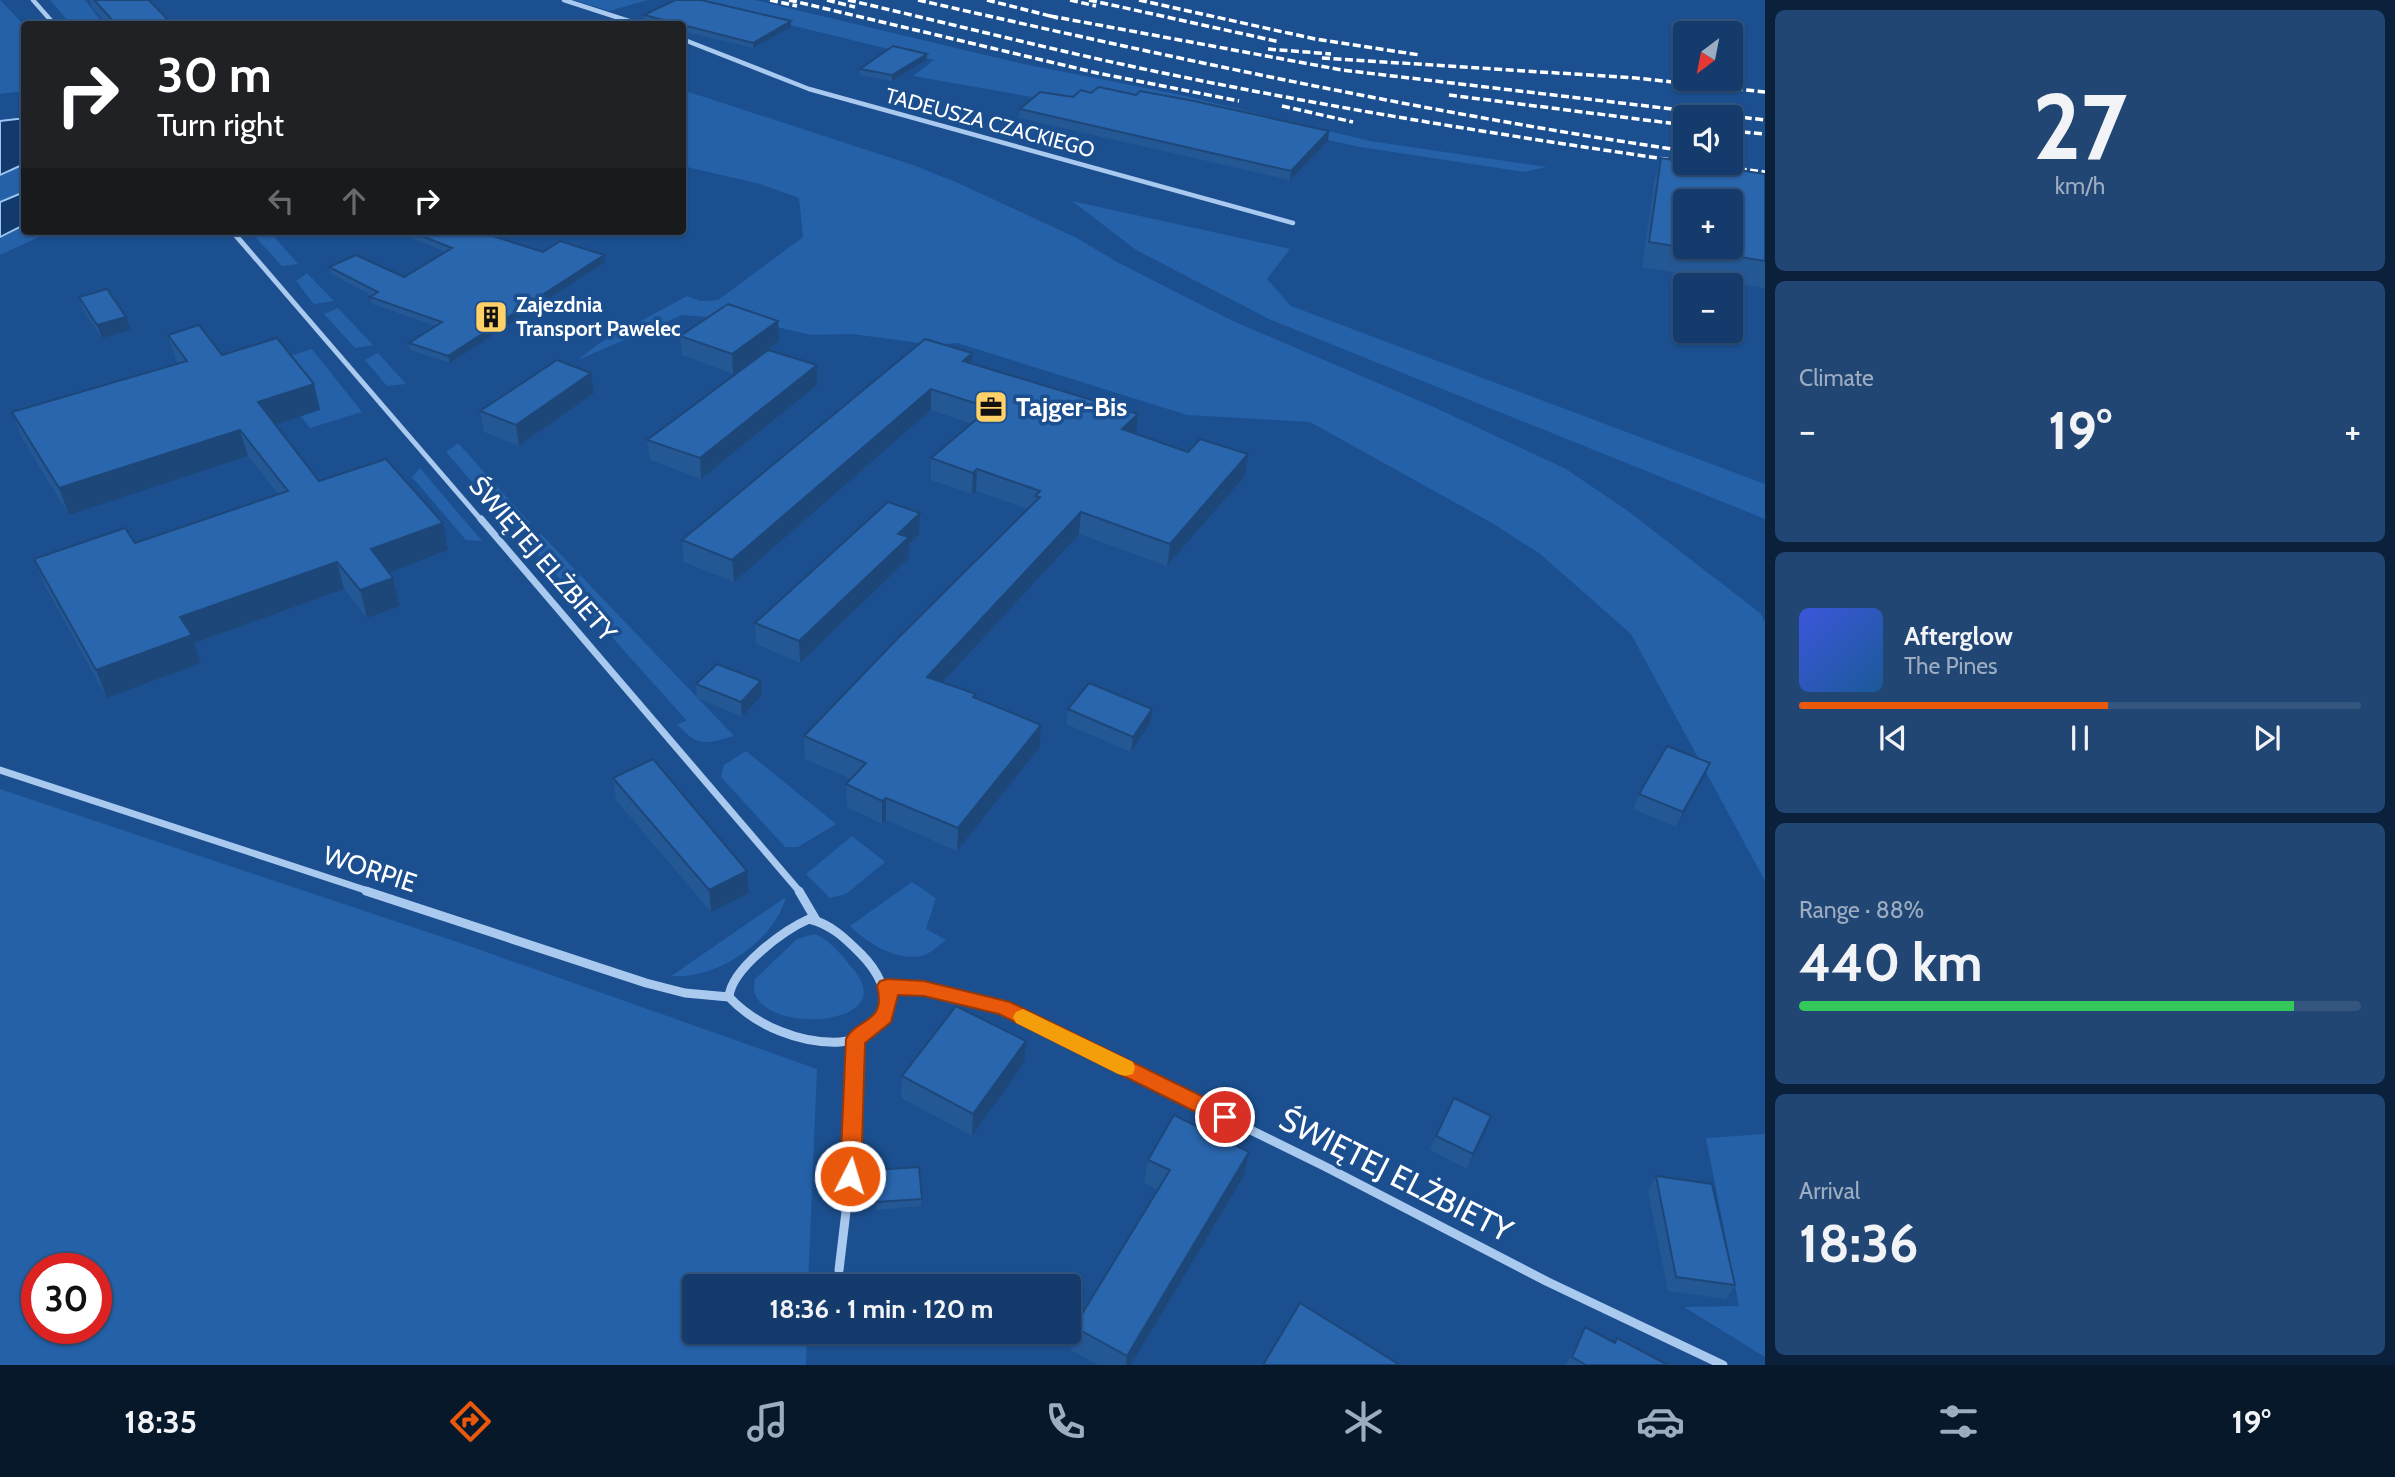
<!DOCTYPE html>
<meta charset="utf-8">
<style>
:root{--surface:#143b6b;--page:#214673;--text:#f1f3f6;--muted:#9dadc1;--line:#33557e;--accent:#ea580c}
body{margin:0;font-family:Cabin,sans-serif;background:var(--page);color:var(--text);height:100vh;display:flex;flex-direction:column;font-size:26px;white-space:nowrap}
*{box-sizing:border-box;margin:0}
p{font-size:23px;color:var(--muted)}
.icon{flex:none;width:38px;height:38px;fill:none;stroke:currentColor;stroke-width:2;stroke-linecap:round;stroke-linejoin:round}
.map{position:relative;flex:1;overflow:hidden}
.details{display:flex;flex-direction:column;gap:10px;padding:10px;background:#0b203b;width:630px}
.details>*{flex:none}
.hud{position:absolute;left:21px;top:21px;width:665px;height:214px;border-radius:7px;box-shadow:0 2px 5px #0004,0 0 0 2px var(--line);background:#202124;color:#fff;overflow:hidden}
.needle{width:46px;rotate:212deg}
.tools{position:absolute;left:1673px;top:21px;display:grid;gap:14px}
.tools a{display:grid;place-items:center;width:70px;height:70px;border-radius:7px;background:var(--surface);box-shadow:0 2px 5px #0004,0 0 0 2px var(--line);font-size:35px}
.speed{position:absolute;left:21px;top:1253px;display:flex;gap:14px;font-size:35px;font-weight:700;text-align:center}
.speed>*{display:grid;place-content:center;width:91px;height:91px;border-radius:50%;background:var(--surface);box-shadow:0 2px 5px #0004,0 0 0 2px var(--line);line-height:1}
.speed .limit{border:10px solid #d22;background:#fff;color:#111}
.pin{position:absolute;display:grid;place-items:center;width:60px;height:60px;color:#fff;margin:-30px;border:4px solid #fff;border-radius:50%;box-shadow:0 2px 7px #0007}
.me{position:absolute;width:77px;margin:-38px;rotate:5deg;stroke-linejoin:round;filter:drop-shadow(0 0 5px #0008)}
.turn{display:flex;align-items:center;gap:24px;height:147px;padding:0 21px;font-size:32px}
.turn .icon{width:91px;height:91px;stroke-width:2.5}
.turn b{display:block;font-size:49px;line-height:60px}
.lanes{display:flex;align-items:center;height:66px;padding:0 21px;background:#0003;justify-content:center;gap:35px;direction:ltr}
.lanes .off{opacity:.35}
.big{font-size:52px;font-weight:800;line-height:1.1}
.details .card{flex:1;display:flex;flex-direction:column;justify-content:center;gap:10px;min-width:0;padding:0 24px;border-radius:10px;background:var(--page)}
.details .dial{align-items:center;gap:0}
.dial b{font-size:91px;line-height:1}
.song{display:flex;align-items:center;gap:21px}
.cover{width:84px;height:84px;border-radius:10px;background:linear-gradient(135deg,hsl(230 70% 55%),hsl(210 70% 35%))}
.played{height:7px;border-radius:4px;background:linear-gradient(90deg,var(--accent) 55%,var(--line) 55%)}
.keys{display:flex;justify-content:space-around;direction:ltr}
.heat{display:flex;justify-content:space-between;align-items:center;font-size:38px;direction:ltr}
.charge{height:10px;border-radius:5px;background:linear-gradient(90deg,#34c759 88%,var(--line) 0)}
.trip{position:absolute;left:682px;top:1274px;width:399px;height:70px;border-radius:7px;background:var(--surface);box-shadow:0 2px 5px #0004,0 0 0 2px var(--line);font-weight:800;line-height:70px;text-align:center}
.dock{display:flex;height:112px;justify-content:space-around;align-items:center;background:#08182b;color:var(--muted)}
.dock .icon{width:49px;height:49px}
.dock .on{color:var(--accent)}
.dock b{font-size:32px;color:var(--text)}
main{display:flex;flex:1;min-height:0}
.map>svg:first-child{display:block}
.green{fill:#2461a8;fill-rule:evenodd}
.water{fill:#123a6d;stroke:#9cc4f0;stroke-width:2}
.lines{fill:none;stroke-linecap:round;stroke-linejoin:round}
.street-far3{stroke:#a9c9ee;stroke-width:4.5}
.street-far2{stroke:#a9c9ee;stroke-width:5}
.street-far1{stroke:#a9c9ee;stroke-width:7}
.street{stroke:#a9c9ee;stroke-width:9}
.rail{stroke:#fff;stroke-width:3.5;stroke-dasharray:8 3.5;stroke-linecap:butt}
.wall{fill:#245895}
.shaded-wall{fill:#1d4779}
.building{fill:#2a66ad;stroke:#1d4779;stroke-width:2;fill-rule:evenodd}
.route{fill:#ea580c;stroke:#983908;stroke-width:2}
.slow{fill:#f59e0b}
.labels{text-anchor:middle;stroke-width:7;stroke-linejoin:round;paint-order:stroke}
.far-street-label{font-size:21px;fill:#fff;stroke:#1b4f8f}
.far-poi-label{font-size:21px;font-weight:bold;fill:#fff;stroke:#1b4f8f;text-anchor:start}
.poi-label{font-size:26px;font-weight:bold;fill:#fff;stroke:#1b4f8f;text-anchor:start}
.street-label{font-size:26px;fill:#fff;stroke:#1b4f8f}
.near-street-label{font-size:32px;fill:#fff;stroke:#1b4f8f}
</style>
<main>
<div class="map">
<svg width="1765" height="1365" viewBox="0 0 1765 1365">
<rect width="100%" height="100%" fill="#1b4f8f"/>
<g class="green">
<polygon points="0,0 24,25 24,91 0,94"/>
<polygon points="50,0 85,0 103,24 71,24"/>
<polygon points="574,0 648,0 609,11"/>
<polygon points="687,0 755,0 1019,63 1181,95 1370,141 1547,167 1524,172 1360,147 1133,98 1087,92 1060,102 913,76 934,60"/>
<polygon points="683,90 913,165 958,183 1077,238 1117,262 1233,321 1436,408 1566,469 1628,511 1760,613 1765,622 1765,881 1631,634 1539,553 1492,523 1310,422 1187,415 957,343 935,345 852,334 811,335 745,320 682,315 578,360 598,344 687,296 701,301 718,300 803,237 799,198 760,184 683,166"/>
<polygon points="24,164 24,192 0,202 0,175"/>
<polygon points="1072,201 1290,249 1267,279 1291,306 1765,484 1765,519 1269,319 1136,250"/>
<polygon points="24,225 24,231 52,231 0,255 0,237"/>
<polygon points="250,231 269,231 298,264 282,266"/>
<polygon points="307,273 334,301 314,304 296,281"/>
<polygon points="338,308 373,345 355,348 324,314"/>
<polygon points="312,349 362,412 310,428 301,416 321,409 285,363 262,365"/>
<polygon points="378,353 406,384 387,386 365,360"/>
<polygon points="458,443 531,524 510,526 446,452"/>
<polygon points="420,468 482,541 466,540 412,477"/>
<path d="M 541,534 L 734,736 C 704,744 699,748 677,724 L 687,721 L 527,542 Z"/>
<polygon points="746,751 836,824 798,847 785,847 721,777 724,765"/>
<path d="M 0,789 L 475,948 L 817,1069 L 808,1286 L 695,1286 L 695,1332 L 807,1332 L 806,1365 L 0,1365 ZM 37,1269 L 96,1269 L 96,1328 L 37,1328 Z"/>
<polygon points="852,836 885,862 846,894 830,898 806,874"/>
<path d="M 912,882 L 936,898 L 926,929 L 946,940 C 939,945 930,954 922,956 C 896,961 867,943 850,926 Z"/>
<path d="M 786,897 C 774,941 717,980 671,976 Z"/>
<path d="M 814,934 C 830,939 843,957 854,970 C 905,1032 739,1036 755,979 L 797,939 Z"/>
<polygon points="1765,1134 1765,1357 1684,1307 1739,1306 1706,1138"/>
</g>
<g class="water">
<polygon points="17,119 24,119 24,164 0,175 0,121"/>
<polygon points="24,192 24,225 0,237 0,202"/>
</g>
<g class="lines">
<g class="street-far3">
<polyline points="33,0 54,24"/>
<polyline points="564,0 638,24"/>
<polyline points="682,39 809,89 1293,223"/>
</g>
<polyline class="street-far2" points="232,231 482,521"/>
<g class="street-far1">
<polyline points="481,519 800,892"/>
<polyline points="0,770 371,892"/>
</g>
<g class="street">
<polyline points="366,891 646,983 685,993 729,997"/>
<polyline points="799,891 816,920"/>
<path d="M 809,919 C 831,924 846,939 861,954 C 895,988 899,1038 840,1042 C 801,1044 756,1026 729,997 C 731,969 784,930 809,919 Z"/>
<polyline points="887,986 924,988 1003,1008 1324,1166 1548,1282 1723,1365"/>
<polyline points="839,1270 853,1153 855,1039"/>
</g>
<g class="rail">
<polyline points="770,0 797,6"/>
<polyline points="789,0 1097,73 1239,101"/>
<polyline points="827,0 855,7"/>
<path d="M 848,0 C 956,25 1064,53 1173,75 C 1343,110 1514,137 1685,162"/>
<path d="M 918,0 C 1172,58 1427,113 1685,151"/>
<polyline points="987,0 1058,18"/>
<polyline points="1070,0 1096,6"/>
<polyline points="1089,0 1280,42"/>
<polyline points="1139,0 1315,39 1420,55"/>
<polyline points="1050,16 1342,70 1765,120"/>
<polyline points="1268,49 1331,54"/>
<polyline points="1322,58 1636,78 1765,92"/>
<polyline points="1449,95 1685,125"/>
<polyline points="1282,106 1353,122"/>
<polyline points="1731,131 1765,134"/>
<polyline points="1693,163 1765,172"/>
</g>
</g>
<g class="wall">
<polygon points="90,0 149,0 172,24 107,24 92,7"/>
<polygon points="644,15 791,27 753,48 682,31 682,24 658,24 644,21"/>
<polygon points="927,54 926,60 892,81 860,75 860,69"/>
<polygon points="1091,93 1329,131 1328,141 1290,180 1019,118 1020,109"/>
<polygon points="1661,158 1765,174 1765,288 1642,267 1654,182"/>
<polygon points="399,231 480,231 479,232 543,252 605,262 450,363 410,350 409,343 436,326 372,304 370,297 373,296 331,274 329,267 404,277 446,252 399,233"/>
<polygon points="79,297 126,317 131,330 102,338 83,310"/>
<polygon points="778,321 779,341 733,374 682,355 680,336"/>
<polygon points="168,335 222,355 314,384 320,410 275,424 319,481 448,550 389,573 393,578 400,606 367,618 344,589 194,643 201,663 107,698 45,586 34,559 135,543 278,494 248,456 69,515 22,438 12,412 178,363 176,360"/>
<polygon points="972,363 1136,434 1245,476 1167,566 1079,534 942,682 976,698 1041,725 1040,747 957,851 886,820 882,824 847,807 846,784 851,779 805,759 804,736 1028,509 976,491 972,494 931,480 931,458 972,424 931,410 734,582 684,562 682,540"/>
<polygon points="817,365 817,385 701,479 650,460 647,440"/>
<polygon points="591,373 594,393 519,446 484,432 480,411"/>
<polygon points="920,513 919,534 909,544 909,558 800,663 756,644 755,623"/>
<polygon points="761,681 762,695 742,717 697,698 696,684"/>
<polygon points="1068,709 1150,723 1131,752 1066,724"/>
<polygon points="613,778 749,893 711,912 616,800"/>
<polygon points="1704,778 1676,827 1633,809 1639,794"/>
<polygon points="1024,1063 972,1136 901,1098 902,1076"/>
<polygon points="1486,1131 1467,1169 1430,1150 1436,1136"/>
<polygon points="1249,1152 1244,1176 1131,1365 1098,1365 1071,1350 1074,1327 1158,1190 1144,1183 1148,1160"/>
<polygon points="874,1170 922,1199 921,1206 876,1210"/>
<polygon points="1656,1176 1735,1285 1726,1299 1668,1291 1648,1191"/>
<polygon points="1585,1327 1614,1342 1617,1338 1668,1365 1566,1365"/>
</g>
<g class="shaded-wall">
<polygon points="791,21 791,27 753,48 753,43"/>
<polygon points="927,54 926,60 892,81 892,75"/>
<polygon points="1329,131 1328,141 1290,180 1291,171"/>
<polygon points="604,255 605,262 450,363 448,356"/>
<polygon points="126,317 131,330 102,338 97,325"/>
<polygon points="778,321 779,341 733,374 732,354"/>
<polygon points="972,353 971,374 963,361"/>
<polygon points="817,365 817,385 701,479 700,458"/>
<polygon points="591,373 594,393 519,446 516,425"/>
<polygon points="314,384 320,410 265,428 258,402"/>
<polygon points="931,389 931,410 734,582 732,560"/>
<polygon points="1138,414 1136,435 1122,429"/>
<polygon points="240,430 248,456 69,515 59,488"/>
<polygon points="1248,454 1245,476 1167,566 1170,544"/>
<polygon points="977,469 976,491 972,494 973,473"/>
<polygon points="1081,512 1079,534 927,699 927,677"/>
<polygon points="920,513 919,534 909,544 909,558 800,663 799,641 898,534"/>
<polygon points="443,523 448,550 378,577 371,549"/>
<polygon points="337,562 344,589 194,643 201,663 107,698 96,670 180,617"/>
<polygon points="393,578 400,606 367,618 360,590"/>
<polygon points="761,681 762,695 742,717 741,702"/>
<polygon points="1152,709 1150,723 1131,752 1133,737"/>
<polygon points="1041,725 1040,747 957,851 958,828"/>
<polygon points="1710,763 1704,778 1676,827 1683,812"/>
<polygon points="886,798 886,820 882,824 882,801"/>
<polygon points="747,871 749,893 711,912 709,890"/>
<polygon points="1026,1041 1024,1063 972,1136 973,1114"/>
<polygon points="1491,1116 1486,1131 1467,1169 1473,1154"/>
<polygon points="1249,1152 1244,1176 1131,1365 1126,1365 1127,1356"/>
</g>
<g class="building">
<polygon points="94,0 149,0 172,24 140,24 140,23 134,24 116,24"/>
<polygon points="675,0 701,0 791,21 753,43 644,15"/>
<polygon points="893,46 927,54 892,75 860,69"/>
<polygon points="1099,87 1136,95 1140,91 1194,101 1329,131 1291,171 1020,109 1040,92 1073,97 1081,90 1091,93"/>
<path d="M 1661,158 L 1685,162 L 1685,163 L 1692,163 L 1765,174 L 1765,261 L 1649,242 ZM 1685,201 L 1731,201 L 1731,247 L 1685,247 Z"/>
<polygon points="409,231 477,231 543,252 560,241 604,255 448,356 409,343 442,322 370,297 378,292 329,267 356,255 404,277 452,248"/>
<polygon points="107,289 126,317 97,325 79,297"/>
<polygon points="728,304 778,321 732,354 680,336"/>
<polygon points="199,325 222,355 277,338 314,384 258,402 319,481 386,459 443,523 371,549 393,578 360,590 337,562 180,617 192,635 96,670 34,559 125,528 135,543 288,491 240,430 59,488 12,412 187,361 168,335"/>
<polygon points="925,339 972,353 963,361 1138,414 1122,429 1188,452 1200,439 1248,454 1170,544 1081,512 927,677 976,694 973,697 1041,725 958,828 886,798 882,801 846,784 866,763 804,736 898,638 1040,497 1035,496 1040,491 977,469 973,473 931,458 990,408 931,389 732,560 682,540"/>
<polygon points="768,350 817,365 700,458 647,440"/>
<polygon points="557,360 591,373 516,425 480,411"/>
<polygon points="888,502 920,513 898,534 909,537 799,641 755,623"/>
<polygon points="717,664 761,681 741,702 696,684"/>
<polygon points="1089,683 1152,709 1133,737 1068,709"/>
<polygon points="1667,746 1710,763 1683,812 1639,794"/>
<polygon points="653,759 747,871 709,890 613,778"/>
<polygon points="956,1006 1026,1041 973,1114 902,1076"/>
<polygon points="1454,1098 1491,1116 1473,1154 1436,1136"/>
<polygon points="1174,1115 1249,1152 1127,1356 1074,1327 1170,1170 1148,1160"/>
<polygon points="919,1167 922,1199 876,1202 874,1170"/>
<polygon points="1656,1176 1712,1184 1735,1285 1676,1277"/>
<polygon points="1300,1303 1400,1365 1263,1365"/>
<polygon points="1585,1327 1615,1343 1617,1338 1668,1365 1586,1365 1572,1357"/>
</g>
<path class="route" d="M 887,979 L 924,981 L 1010,1002 L 1232,1111 L 1235,1117 L 1232,1123 L 1225,1126 L 1218,1123 L 999,1014 L 924,996 L 898,995 L 891,1022 L 865,1043 L 861,1176 L 858,1183 L 850,1186 L 843,1183 L 840,1176 L 846,1039 C 856,1018 887,1024 877,986 L 880,981 Z"/>
<polygon class="slow" points="1023,1009 1133,1062 1135,1068 1133,1074 1125,1076 1118,1074 1016,1023 1013,1017 1016,1012"/>
<defs>
<symbol id="building-square" viewBox="-11 -11 22 22"><rect x="-9" y="-9" width="18" height="18" rx="4" fill="#ffd166" stroke="#1b4f8f"/><path d="M-4-6H4V6H1V3H-1V6H-4ZM-2.5-4.3h1.7v1.8h-1.7ZM.8-4.3h1.7v1.8H.8ZM-2.5-1h1.7V.8h-1.7ZM.8-1h1.7V.8H.8Z" fill="#111"/></symbol>
<symbol id="office-square" viewBox="-11 -11 22 22"><rect x="-9" y="-9" width="18" height="18" rx="4" fill="#ffd166" stroke="#1b4f8f"/><path d="M-6-3h4V-5.5h4V-3h4V5H-6ZM-1-4.5V-3h2v-1.5ZM-6 0V1H6V0Z" fill="#111"/></symbol>
</defs>
<g fill-rule="evenodd">
<use href="#building-square" x="472" y="298" width="38" height="38"/>
<use href="#office-square" x="972" y="388" width="38" height="38"/>
</g>
<g class="labels">
<g class="far-street-label">
<text transform="translate(990 123) rotate(15)" y="7">TADEUSZA CZACKIEGO</text>
</g>
<g class="far-poi-label">
<text x="516" y="312">Zajezdnia<tspan x="516" dy="24">Transport Pawelec</tspan></text>
</g>
<g class="poi-label">
<text x="1016" y="416">Tajger-Bis</text>
</g>
<g class="street-label">
<text transform="translate(543 559) rotate(49)" y="9">ŚWIĘTEJ ELŻBIETY</text>
<text transform="translate(370 869) rotate(18)" y="9">WORPIE</text>
</g>
<g class="near-street-label">
<text transform="translate(1396 1175) rotate(27)" y="11">ŚWIĘTEJ ELŻBIETY</text>
</g>
</g>
</svg>
<div class="tools">
<a><svg class="needle" viewBox="-14 -14 28 28"><path d="M0-13l5 13h-10z" fill="#e53935"/><path d="M0 13l5-13h-10z" fill="#9dadc1"/></svg></a>
<a><svg class="icon" aria-label="sound" viewBox="0 0 24 24"><path d="M4 9h4l5-4v14l-5-4H4zM17 9q2 3 0 6"/></svg></a>
<a>+</a>
<a>−</a>
</div>
<div class="speed"><div class="limit">30</div></div>
<div class="pin" style="left:1225px;top:1117px;background:#d93025"><svg class="icon" aria-label="arrive" viewBox="0 0 24 24"><path d="M6 21V4h12l-3 4 3 4H6"/></svg></div>
<svg class="me" style="left:850px;top:1176px" viewBox="-20 -20 40 40"><circle r="17" fill="#ea580c" stroke="#fff" stroke-width="3"/><path d="M0-11L8 9 0 5-8 9z" fill="#fff"/></svg>
<div class="trip">18:36 · 1 min · 120 m</div>
<div class="hud">
<div class="turn"><svg class="icon" aria-label="right" viewBox="0 0 24 24"><path d="M7 20v-9h11M14 6l5 5-5 5"/></svg><div><b>30 m</b>Turn right</div></div>
<div class="lanes"><svg class="icon off" aria-label="left" viewBox="0 0 24 24"><path d="M17 20v-9H6M10 6l-5 5 5 5"/></svg><svg class="icon off" aria-label="ahead" viewBox="0 0 24 24"><path d="M12 20V5M6 11l6-6 6 6"/></svg><svg class="icon" aria-label="right" viewBox="0 0 24 24"><path d="M7 20v-9h11M14 6l5 5-5 5"/></svg></div>
</div>
</div>
<section class="details">
<div class="card dial"><b>27</b><p>km/h</p></div>
<div class="card"><p>Climate</p>
<div class="heat"><a>−</a><b class="big">19°</b><a>+</a></div>
</div>
<div class="card">
<div class="song"><i class="cover"></i><div><b>Afterglow</b><p>The Pines</p></div></div>
<div class="played"></div>
<div class="keys"><svg class="icon" aria-label="previous" viewBox="0 0 24 24"><path d="M18 5L8 12l10 7zM5 5v14"/></svg><svg class="icon" aria-label="pause" viewBox="0 0 24 24"><path d="M8 5v14M16 5v14"/></svg><svg class="icon" aria-label="next" viewBox="0 0 24 24"><path d="M6 5l10 7-10 7zM19 5v14"/></svg></div>
</div>
<div class="card"><p>Range · 88%</p><b class="big">440 km</b><div class="charge"></div></div>
<div class="card"><p>Arrival</p><b class="big">18:36</b></div>
</section>
</main>
<nav class="dock">
<b>18:35</b>
<svg class="icon on" aria-label="directions" viewBox="0 0 24 24"><path d="M12 3l9 9-9 9-9-9zM9 14v-3h6M13 9l2 2-2 2"/></svg>
<svg class="icon" aria-label="music" viewBox="0 0 24 24"><path d="M9 18V5l10-2v13"/><circle cx="6" cy="18" r="3"/><circle cx="16" cy="16" r="3"/></svg>
<svg class="icon" aria-label="phone" viewBox="0 0 24 24"><path d="M5 4h4l2 5-3 2q2 4 5 5l2-3 5 2v4C11 20 4 13 5 4z"/></svg>
<svg class="icon" aria-label="climate" viewBox="0 0 24 24"><path d="M12 3v18M4 7l16 10M4 17L20 7"/></svg>
<svg class="icon" aria-label="car" viewBox="0 0 24 24"><path d="M5 17H2v-5l4-1 3-4h7l3 4 3 1v5h-3M9 17h6M6 11h13"/><circle cx="7" cy="17" r="2"/><circle cx="17" cy="17" r="2"/></svg>
<svg class="icon" aria-label="filters" viewBox="0 0 24 24"><path d="M4 7h16M4 17h16"/><circle cx="9" cy="7" r="2"/><circle cx="15" cy="17" r="2"/></svg>
<b>19°</b>
</nav>
